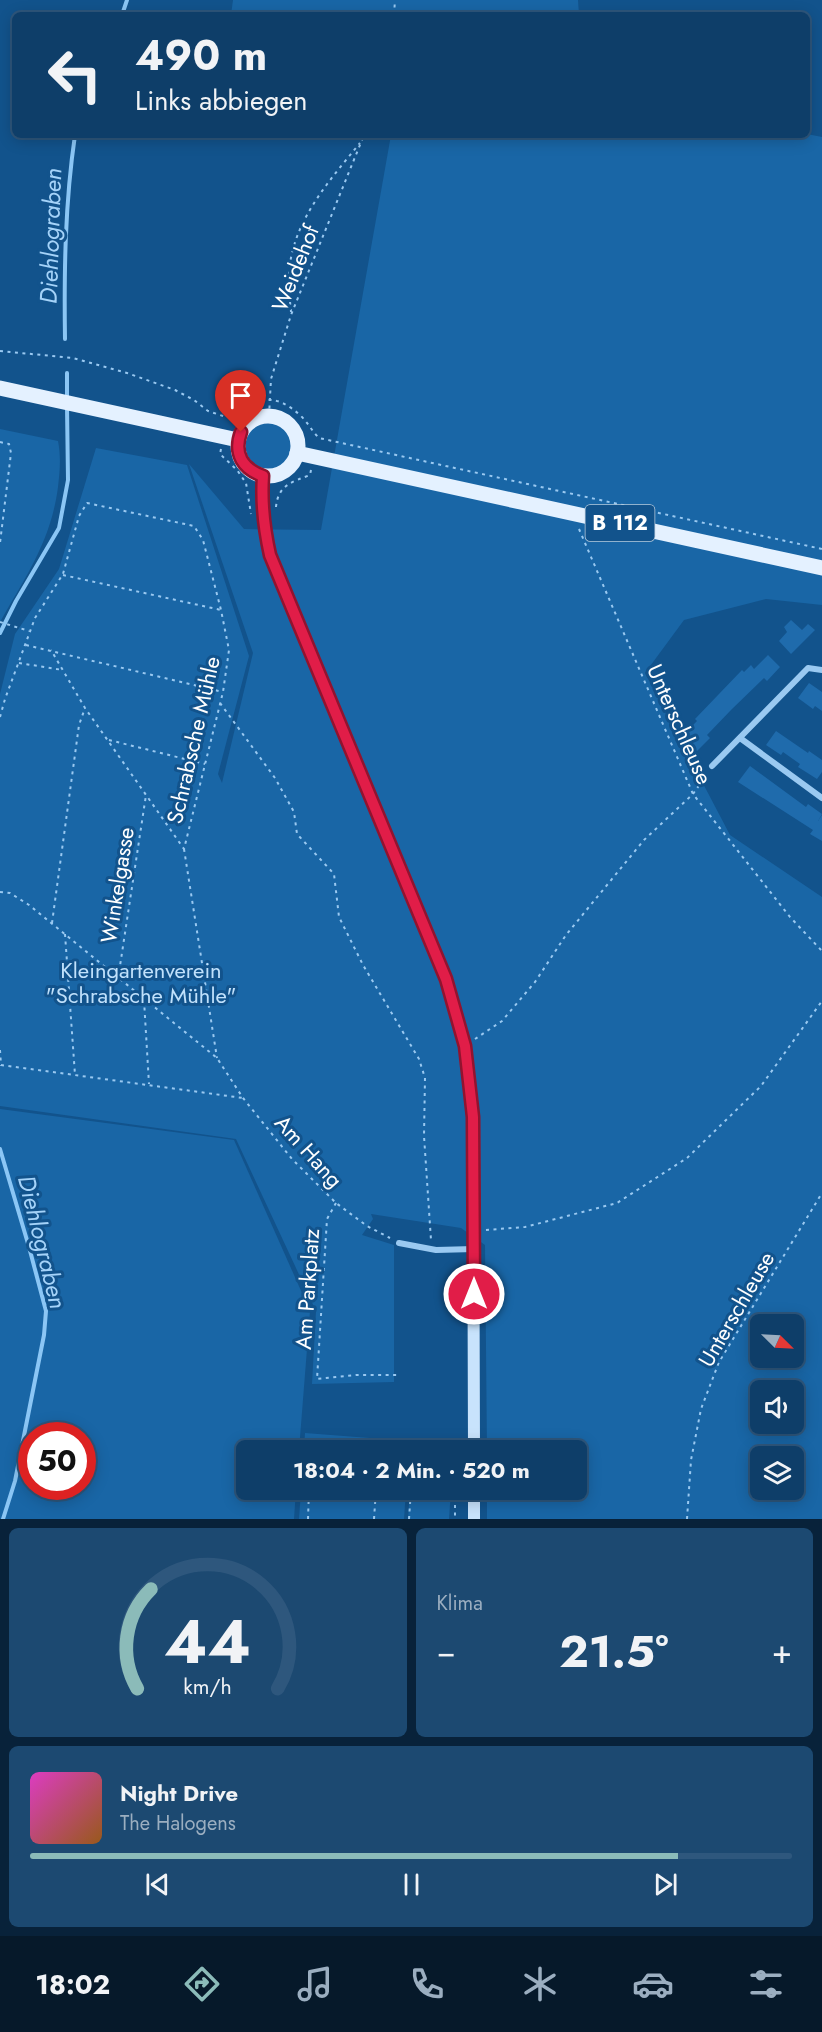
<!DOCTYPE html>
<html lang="de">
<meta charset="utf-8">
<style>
:root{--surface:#0e3e69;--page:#1c4971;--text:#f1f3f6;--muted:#9baec0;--line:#2e577d;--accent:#8bbbb9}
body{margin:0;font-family:Jost,sans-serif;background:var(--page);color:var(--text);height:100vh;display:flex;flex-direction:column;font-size:22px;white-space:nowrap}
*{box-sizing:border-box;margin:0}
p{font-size:20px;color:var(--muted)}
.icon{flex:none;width:33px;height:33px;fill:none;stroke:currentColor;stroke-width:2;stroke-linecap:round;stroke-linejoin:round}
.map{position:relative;height:1519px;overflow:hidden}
.details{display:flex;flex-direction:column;gap:9px;padding:9px;background:#08223a;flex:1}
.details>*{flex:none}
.top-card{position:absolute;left:12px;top:12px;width:798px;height:126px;border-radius:9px;box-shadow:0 3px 15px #0003,0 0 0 2px var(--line);background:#0e3e69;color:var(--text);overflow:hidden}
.needle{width:39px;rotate:114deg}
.buttons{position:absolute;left:750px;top:1314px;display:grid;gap:12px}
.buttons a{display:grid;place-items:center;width:54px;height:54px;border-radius:9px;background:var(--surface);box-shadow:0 3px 15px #0003,0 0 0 2px var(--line);font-size:30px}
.speed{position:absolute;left:18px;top:1422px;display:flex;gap:12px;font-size:30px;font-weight:700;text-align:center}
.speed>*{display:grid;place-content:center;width:78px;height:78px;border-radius:50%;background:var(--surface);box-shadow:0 3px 15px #0003,0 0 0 2px var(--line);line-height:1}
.speed .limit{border:9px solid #d22;background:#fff;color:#111}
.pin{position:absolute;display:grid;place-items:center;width:51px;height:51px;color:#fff;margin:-62px -26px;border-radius:50% 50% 50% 0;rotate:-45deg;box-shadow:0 0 6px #0007}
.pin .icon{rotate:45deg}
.me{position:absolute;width:66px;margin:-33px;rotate:0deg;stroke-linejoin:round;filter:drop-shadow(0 0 4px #0008)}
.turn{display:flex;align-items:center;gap:21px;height:126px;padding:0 24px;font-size:27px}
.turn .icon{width:78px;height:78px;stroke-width:2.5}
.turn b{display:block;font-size:42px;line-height:51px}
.big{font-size:45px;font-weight:700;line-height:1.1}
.details .card{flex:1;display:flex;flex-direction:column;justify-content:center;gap:9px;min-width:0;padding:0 21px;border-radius:9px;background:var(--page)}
.details .dial{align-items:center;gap:0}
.dial svg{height:156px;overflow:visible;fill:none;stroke:var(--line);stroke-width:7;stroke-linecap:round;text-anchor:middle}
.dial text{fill:var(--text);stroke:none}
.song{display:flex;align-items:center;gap:18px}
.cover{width:72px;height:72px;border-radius:9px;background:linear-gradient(135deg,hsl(310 70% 55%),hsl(30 70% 35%))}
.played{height:6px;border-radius:3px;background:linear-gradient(90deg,var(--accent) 85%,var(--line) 85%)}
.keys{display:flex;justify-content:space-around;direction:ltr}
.heat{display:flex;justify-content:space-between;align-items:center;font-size:33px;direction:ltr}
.details .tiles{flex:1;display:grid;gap:9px;grid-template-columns:1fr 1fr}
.card:last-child{grid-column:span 2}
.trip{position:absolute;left:236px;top:1440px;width:351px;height:60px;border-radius:9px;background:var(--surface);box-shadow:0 3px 15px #0003,0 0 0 2px var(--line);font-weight:700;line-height:60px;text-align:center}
.dock{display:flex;height:96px;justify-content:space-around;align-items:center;background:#06192a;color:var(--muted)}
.dock .icon{width:42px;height:42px}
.dock .selected{color:var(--accent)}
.dock b{font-size:27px;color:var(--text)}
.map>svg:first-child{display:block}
.green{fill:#1966a6;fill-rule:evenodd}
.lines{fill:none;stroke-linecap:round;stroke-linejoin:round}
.stream{stroke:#8bc6f5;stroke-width:4}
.building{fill:#1f6bac}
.path{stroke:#9ac9f1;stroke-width:2;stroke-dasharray:3 4.5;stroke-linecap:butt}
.minor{stroke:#9ac9f1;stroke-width:6}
.secondary{stroke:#c8e3fc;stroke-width:12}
.primary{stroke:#e4f1ff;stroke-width:15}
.route-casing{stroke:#92132f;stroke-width:15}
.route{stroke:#e11d48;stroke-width:10}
.labels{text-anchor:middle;stroke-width:6;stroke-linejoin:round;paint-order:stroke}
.shield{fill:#12538c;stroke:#b8cbdc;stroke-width:1.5}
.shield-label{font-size:21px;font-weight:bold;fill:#fff}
.street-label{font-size:22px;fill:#fff;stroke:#12538c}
.park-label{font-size:22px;fill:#c0e1fc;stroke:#12538c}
.water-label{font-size:24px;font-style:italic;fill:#a5d3f9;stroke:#12538c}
</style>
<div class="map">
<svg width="822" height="1519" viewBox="0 0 822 1519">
<rect width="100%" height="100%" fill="#12538c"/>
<g class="green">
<polygon points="233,0 578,0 579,15 231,15"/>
<path d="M 807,134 L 822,137 L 822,605 L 766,599 L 684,620 L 645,673 L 730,835 L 822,897 L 822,1519 L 487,1519 L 487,1490 L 576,1490 L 576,1450 L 487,1450 L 485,1245 L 461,1228 L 371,1214 L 373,1219 L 362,1235 L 394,1245 L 394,1382 L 312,1384 L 316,1311 L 236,1139 L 0,1106 L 0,694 L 15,634 L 59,569 L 96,448 L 187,465 L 249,656 L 218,774 L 222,783 L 253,653 L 189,464 L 244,529 L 321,530 L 391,135 ZM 760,1324 L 794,1324 L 794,1358 L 760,1358 ZM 760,1390 L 794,1390 L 794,1424 L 760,1424 ZM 760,1456 L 794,1456 L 794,1490 L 760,1490 Z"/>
<circle cx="268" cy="447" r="24"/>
<path d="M 0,429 L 58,441 C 61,457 60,470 58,487 C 51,541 26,576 0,622 Z"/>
<path d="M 0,1109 L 234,1140 L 310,1311 L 299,1450 L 246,1450 L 246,1490 L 296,1490 L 294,1519 L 0,1519 ZM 32,1436 L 82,1436 L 82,1486 L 32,1486 Z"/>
<polygon points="305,1433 409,1441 408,1450 304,1450"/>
<polygon points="301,1490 406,1490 404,1519 299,1519"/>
<polygon points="410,1490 451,1490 449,1519 408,1519"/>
</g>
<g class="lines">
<g class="stream">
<polyline points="122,15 127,0"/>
<path d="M 65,339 C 64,271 65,203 75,135"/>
<polyline points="67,373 67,399"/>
<polyline points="0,633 16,601 59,528 68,480 67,406"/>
<polyline points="0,1149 29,1247 46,1311 44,1335 15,1481 3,1519"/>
</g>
</g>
<g class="building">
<polygon points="791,620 802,630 808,624 815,630 791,654 779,641 787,632 784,627"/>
<polygon points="768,655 780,667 767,681 764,678 731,710 707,735 710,738 697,751 682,736 697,721 695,719 742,670 744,672 751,665 754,669"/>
<polygon points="809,683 822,692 822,711 815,706 813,709 798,698"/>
<polygon points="776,731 808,753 809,751 822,760 822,772 817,779 798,767 800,764 783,752 781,755 766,745"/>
<polygon points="750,766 806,807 808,804 822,814 818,821 822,815 822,841 810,834 813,830 738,782"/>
</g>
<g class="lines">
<g class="path">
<polyline points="394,15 395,0"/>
<path d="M 291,312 C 290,300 288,287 289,275 C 291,223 329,181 360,143"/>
<path d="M 0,351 L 73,358 L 127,373 L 175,390 L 194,400 L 208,411 L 226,417 C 256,399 273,390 301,416 C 308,423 312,431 319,438 L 822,549"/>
<polyline points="269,416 271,379 291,315 364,135"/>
<polyline points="0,442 9,444 11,453 0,543"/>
<polyline points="221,449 220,454 237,470 246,483 251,514"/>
<path d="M 276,507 C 278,485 292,482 310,475 L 311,470"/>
<polyline points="579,529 693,794 790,917 822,951"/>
<polyline points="63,575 221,610"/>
<polyline points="0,622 29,631"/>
<polyline points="26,645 223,692"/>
<polyline points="19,663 63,670"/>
<polyline points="220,703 275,778 294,812 297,834 334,874 339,917 363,965 419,1059 425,1078 424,1136 431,1240"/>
<polyline points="0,717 5,699 35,618 63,574 79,516 87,503 194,526 203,540 221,610 229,650 223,692 184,849 85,708 51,650"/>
<polyline points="109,740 205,764"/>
<polyline points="184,849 217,1058"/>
<polyline points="0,892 10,893 29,905 217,1058 243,1098 292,1159 336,1203 367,1226 390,1238"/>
<polyline points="52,923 79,725 85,708"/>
<polyline points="65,934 75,1075"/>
<polyline points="118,979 146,795"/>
<polyline points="144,1000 149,1084"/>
<polyline points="475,1039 502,1021 535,982 566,935 644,840 693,794 707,774"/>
<polyline points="0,1050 1,1065 243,1098"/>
<polyline points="336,1203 327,1219 317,1379 356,1375 397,1375"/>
<polyline points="486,1230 525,1227 617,1203 687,1158 761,1086 822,1001"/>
<polyline points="379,1444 443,1450"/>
<polyline points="311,1450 312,1443 379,1444 379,1450"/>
<polyline points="455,1490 455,1519"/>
<polyline points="308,1519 309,1490"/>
<polyline points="374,1519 376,1490"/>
<polyline points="409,1519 411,1490"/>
<polyline points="687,1519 691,1460 701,1409 719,1362 822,1193"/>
</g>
<g class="minor">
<polyline points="740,738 822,798"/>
<polyline points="712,766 808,668 822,670"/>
<polyline points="399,1243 436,1250 474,1249"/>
</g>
<g class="secondary">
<path d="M 263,476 C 261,504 264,528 270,555 L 446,979 L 465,1046 L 473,1117 L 474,1450"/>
<polyline points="474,1519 474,1490"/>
</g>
<g class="primary">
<polyline points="0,388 238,440"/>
<circle cx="268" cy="446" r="30"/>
<polyline points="297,453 822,568"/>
</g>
</g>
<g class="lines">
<defs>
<path id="route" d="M 241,432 C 233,454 243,469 263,476 C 261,504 264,528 270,555 L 446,979 L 465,1046 L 473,1117 L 474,1294"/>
</defs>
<use href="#route" class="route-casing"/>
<use href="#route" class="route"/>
</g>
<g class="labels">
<rect class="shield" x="585.5" y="505" width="69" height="36" rx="4.5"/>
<g class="shield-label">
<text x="620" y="530">B 112</text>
</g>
<g class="street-label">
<text transform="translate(295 268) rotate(-68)" y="8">Weidehof</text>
<text transform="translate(680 724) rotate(66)" y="8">Unterschleuse</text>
<text transform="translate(193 740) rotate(-77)" y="8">Schrabsche Mühle</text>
<text transform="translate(117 885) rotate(-81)" y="8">Winkelgasse</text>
<text transform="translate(309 1151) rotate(48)" y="8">Am Hang</text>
<text transform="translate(307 1289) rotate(-86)" y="8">Am Parkplatz</text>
<text transform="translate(736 1309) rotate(-60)" y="8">Unterschleuse</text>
</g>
<g class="park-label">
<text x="141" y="978">Kleingartenverein<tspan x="141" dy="25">"Schrabsche Mühle"</tspan></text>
</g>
<g class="water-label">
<text transform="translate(51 236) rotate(-88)" y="8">Diehlograben</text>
<text transform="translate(42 1242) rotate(76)" y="8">Diehlograben</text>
</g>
</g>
</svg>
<div class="buttons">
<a><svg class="needle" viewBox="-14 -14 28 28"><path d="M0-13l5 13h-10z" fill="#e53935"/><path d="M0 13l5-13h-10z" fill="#9baec0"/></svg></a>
<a><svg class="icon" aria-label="sound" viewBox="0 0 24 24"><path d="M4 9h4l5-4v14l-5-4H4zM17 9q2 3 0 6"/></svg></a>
<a><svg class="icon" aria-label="layers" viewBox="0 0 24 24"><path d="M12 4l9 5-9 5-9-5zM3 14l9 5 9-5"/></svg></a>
</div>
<div class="speed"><div class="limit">50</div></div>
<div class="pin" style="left:241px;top:432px;background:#d93025"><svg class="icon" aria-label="arrive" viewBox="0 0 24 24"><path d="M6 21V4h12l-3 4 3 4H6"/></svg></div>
<svg class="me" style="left:474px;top:1294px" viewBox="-20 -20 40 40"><circle r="17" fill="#e11d48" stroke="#fff" stroke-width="3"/><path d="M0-11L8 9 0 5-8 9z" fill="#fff"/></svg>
<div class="trip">18:04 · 2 Min. · 520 m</div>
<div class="top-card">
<div class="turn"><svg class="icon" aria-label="left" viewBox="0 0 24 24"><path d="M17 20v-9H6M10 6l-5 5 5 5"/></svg><div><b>490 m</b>Links abbiegen</div></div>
</div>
</div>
<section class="details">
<div class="tiles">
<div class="card dial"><svg viewBox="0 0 100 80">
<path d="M14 69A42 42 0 1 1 86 69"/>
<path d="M14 69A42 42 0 0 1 21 18" stroke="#8bbbb9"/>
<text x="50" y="56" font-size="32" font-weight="700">44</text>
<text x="50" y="72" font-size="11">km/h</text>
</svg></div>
<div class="card"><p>Klima</p>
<div class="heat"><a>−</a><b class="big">21.5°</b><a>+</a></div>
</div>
<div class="card">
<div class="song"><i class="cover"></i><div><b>Night Drive</b><p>The Halogens</p></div></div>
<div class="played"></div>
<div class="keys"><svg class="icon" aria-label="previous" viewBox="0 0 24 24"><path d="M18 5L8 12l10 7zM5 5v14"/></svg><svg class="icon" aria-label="pause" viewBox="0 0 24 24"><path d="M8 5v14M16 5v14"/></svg><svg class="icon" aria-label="next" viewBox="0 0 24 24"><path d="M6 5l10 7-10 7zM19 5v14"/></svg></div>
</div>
</div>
</section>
<nav class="dock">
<b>18:02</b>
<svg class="icon selected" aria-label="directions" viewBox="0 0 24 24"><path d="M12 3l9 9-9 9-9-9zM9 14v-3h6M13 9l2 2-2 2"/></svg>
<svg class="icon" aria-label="music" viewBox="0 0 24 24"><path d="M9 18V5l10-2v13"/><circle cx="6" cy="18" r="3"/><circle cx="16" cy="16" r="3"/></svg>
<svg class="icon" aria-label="phone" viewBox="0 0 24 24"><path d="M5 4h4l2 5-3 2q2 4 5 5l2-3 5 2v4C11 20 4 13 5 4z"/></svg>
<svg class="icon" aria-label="climate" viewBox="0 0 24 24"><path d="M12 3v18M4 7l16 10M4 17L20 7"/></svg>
<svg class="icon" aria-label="car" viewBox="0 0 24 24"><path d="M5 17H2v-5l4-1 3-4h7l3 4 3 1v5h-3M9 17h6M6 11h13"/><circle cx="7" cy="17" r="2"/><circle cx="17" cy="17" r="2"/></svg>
<svg class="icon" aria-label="filters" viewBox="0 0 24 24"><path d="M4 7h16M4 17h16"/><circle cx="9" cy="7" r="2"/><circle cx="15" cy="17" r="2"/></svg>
</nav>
